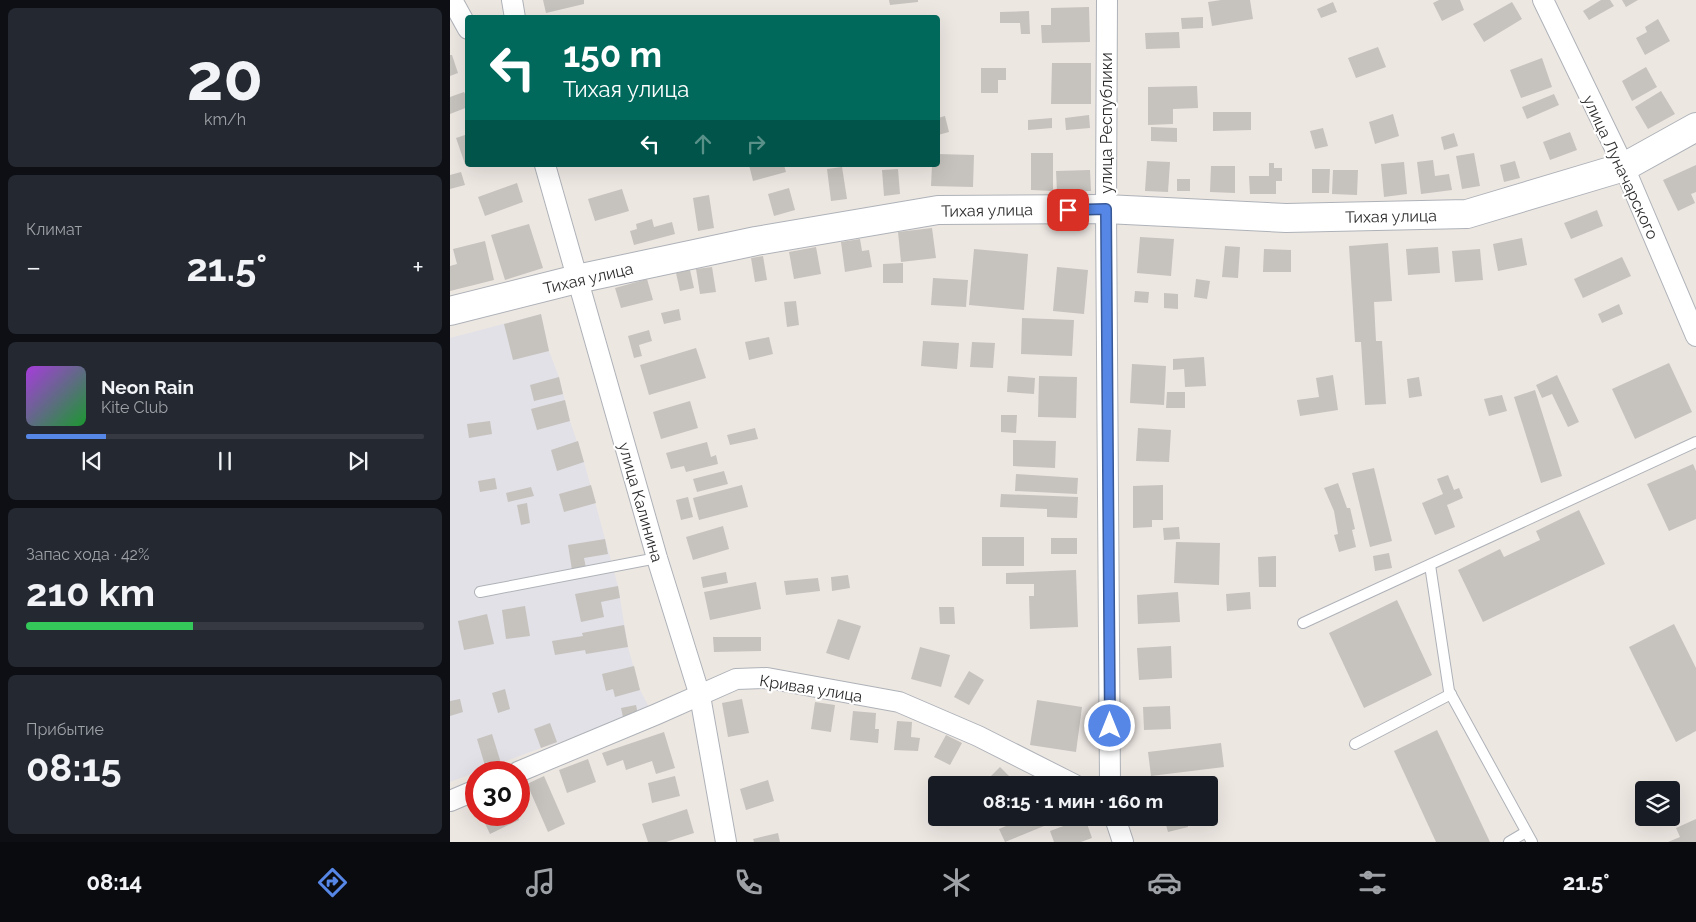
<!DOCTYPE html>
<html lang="ru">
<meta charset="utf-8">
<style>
:root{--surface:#171b24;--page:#242831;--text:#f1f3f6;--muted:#9ea1a6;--line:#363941;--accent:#5687e6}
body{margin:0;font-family:Raleway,sans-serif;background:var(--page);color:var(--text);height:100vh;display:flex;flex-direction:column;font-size:19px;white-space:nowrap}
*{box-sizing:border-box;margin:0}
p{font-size:16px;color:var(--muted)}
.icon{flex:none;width:28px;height:28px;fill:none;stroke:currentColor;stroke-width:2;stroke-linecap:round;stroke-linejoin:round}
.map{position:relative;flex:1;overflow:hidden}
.drawer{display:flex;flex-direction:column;gap:8px;padding:8px;background:#0d0f14;width:450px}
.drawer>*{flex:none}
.hud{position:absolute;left:15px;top:15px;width:475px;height:152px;border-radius:5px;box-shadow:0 5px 20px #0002;background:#00695c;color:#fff;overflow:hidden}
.controls{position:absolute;left:1185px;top:781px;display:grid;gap:10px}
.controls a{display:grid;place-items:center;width:45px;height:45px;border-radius:5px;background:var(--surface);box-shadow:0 5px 20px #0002;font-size:25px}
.speed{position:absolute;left:15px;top:761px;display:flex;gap:10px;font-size:25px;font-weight:700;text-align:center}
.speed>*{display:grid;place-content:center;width:65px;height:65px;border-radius:50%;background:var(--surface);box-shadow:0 5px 20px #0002;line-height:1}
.speed .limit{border:8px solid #d22;background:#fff;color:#111}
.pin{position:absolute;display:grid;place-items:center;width:42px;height:42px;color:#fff;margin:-21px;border-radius:10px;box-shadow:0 2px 8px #0006}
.me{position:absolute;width:55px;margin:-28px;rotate:0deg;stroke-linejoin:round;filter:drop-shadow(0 0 4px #0008)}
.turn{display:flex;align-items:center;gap:18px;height:105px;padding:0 15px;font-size:22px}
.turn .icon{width:65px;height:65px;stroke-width:2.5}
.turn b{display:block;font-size:35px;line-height:42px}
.lanes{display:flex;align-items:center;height:48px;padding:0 15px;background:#0003;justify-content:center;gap:25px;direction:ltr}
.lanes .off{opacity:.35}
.big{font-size:38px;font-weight:700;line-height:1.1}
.drawer .card{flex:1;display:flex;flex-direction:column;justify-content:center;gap:8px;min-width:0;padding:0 18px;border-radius:8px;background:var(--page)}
.drawer .dial{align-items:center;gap:0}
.dial b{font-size:65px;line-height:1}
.song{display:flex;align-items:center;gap:15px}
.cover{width:60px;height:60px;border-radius:8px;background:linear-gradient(135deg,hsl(280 70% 55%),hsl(130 70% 35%))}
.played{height:5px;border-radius:2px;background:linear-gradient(90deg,var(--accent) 20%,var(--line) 20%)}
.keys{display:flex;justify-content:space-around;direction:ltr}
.heat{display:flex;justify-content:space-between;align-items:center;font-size:28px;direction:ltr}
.charge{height:8px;border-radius:4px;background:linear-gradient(90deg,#34c759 42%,var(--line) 0)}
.trip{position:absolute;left:478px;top:776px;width:290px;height:50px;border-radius:5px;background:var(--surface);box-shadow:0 5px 20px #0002;font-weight:700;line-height:50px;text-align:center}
.tabs{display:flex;height:80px;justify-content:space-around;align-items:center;background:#090b0e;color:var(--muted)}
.tabs .icon{width:35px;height:35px}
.tabs .selected{color:var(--accent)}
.tabs b{font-size:22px;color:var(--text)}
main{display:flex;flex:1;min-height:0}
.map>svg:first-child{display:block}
.industrial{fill:#e2e1e7}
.building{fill:#c6c2bd}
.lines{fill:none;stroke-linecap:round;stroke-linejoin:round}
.lane-casing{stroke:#aeb2b8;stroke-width:12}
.street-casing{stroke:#aeb2b8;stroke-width:22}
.secondary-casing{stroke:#aeb2b8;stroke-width:30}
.lane{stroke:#fff;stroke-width:10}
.street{stroke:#fff;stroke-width:20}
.secondary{stroke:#fff;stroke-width:28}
.route-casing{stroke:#385896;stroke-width:12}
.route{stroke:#5687e6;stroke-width:9}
.labels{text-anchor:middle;stroke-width:4.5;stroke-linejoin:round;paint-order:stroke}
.street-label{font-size:16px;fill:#2e2e2e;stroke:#fff}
</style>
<main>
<section class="drawer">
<div class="card dial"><b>20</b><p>km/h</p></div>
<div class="card"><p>Климат</p>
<div class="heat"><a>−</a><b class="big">21.5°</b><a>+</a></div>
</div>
<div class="card">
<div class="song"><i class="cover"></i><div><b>Neon Rain</b><p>Kite Club</p></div></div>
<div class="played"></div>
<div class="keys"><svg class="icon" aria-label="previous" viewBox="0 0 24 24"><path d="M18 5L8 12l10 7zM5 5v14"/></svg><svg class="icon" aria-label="pause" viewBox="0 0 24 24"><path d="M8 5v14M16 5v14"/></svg><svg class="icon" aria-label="next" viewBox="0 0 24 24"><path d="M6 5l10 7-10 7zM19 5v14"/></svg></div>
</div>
<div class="card"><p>Запас хода · 42%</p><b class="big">210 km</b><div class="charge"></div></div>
<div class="card"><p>Прибытие</p><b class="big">08:15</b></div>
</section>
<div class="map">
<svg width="1246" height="842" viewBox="0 0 1246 842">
<rect width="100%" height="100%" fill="#ede7e2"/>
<polygon class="industrial" points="91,314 99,351 109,377 120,421 134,462 168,586 178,647 190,690 201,711 174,722 91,748 0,782 0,338"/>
<g class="building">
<polygon points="93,0 134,0 134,4 96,13"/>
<polygon points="439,0 468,0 468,2 440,5"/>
<polygon points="771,0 800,0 803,19 762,26 758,2"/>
<polygon points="989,0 1010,0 1014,10 992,21 983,3"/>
<polygon points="1151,0 1160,0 1164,6 1139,20 1133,11"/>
<polygon points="1172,0 1188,0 1176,7"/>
<polygon points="883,2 887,12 871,18 867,9"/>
<polygon points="1062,2 1072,19 1034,42 1023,24"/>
<polygon points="639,7 640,42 592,43 591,25 601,25 601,8"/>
<polygon points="579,11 580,34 571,34 570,23 550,23 550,12"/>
<polygon points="753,17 753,28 732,29 731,18"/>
<polygon points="1208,19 1220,41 1195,55 1186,38 1197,32 1195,27"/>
<polygon points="729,32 730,48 696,49 695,33"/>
<polygon points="928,47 936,67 906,78 898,58"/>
<polygon points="0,55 2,55 8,73 0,76"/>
<polygon points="1092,58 1102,87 1071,98 1060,70"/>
<polygon points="602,63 641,63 641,104 601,104"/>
<polygon points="1196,67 1207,87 1182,101 1172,81"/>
<polygon points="531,68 556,68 556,80 548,80 548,93 531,93"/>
<polygon points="747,86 748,108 723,109 723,124 698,125 698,87"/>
<polygon points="1211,91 1225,114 1198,129 1185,107"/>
<polygon points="14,92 18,99 18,107 0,114 0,97"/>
<polygon points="1104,94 1109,105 1077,119 1072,107"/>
<polygon points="763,112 801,112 801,130 763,131"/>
<polygon points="943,114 949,136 925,144 919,122"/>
<polygon points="639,115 640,128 616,130 615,118"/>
<polygon points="495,116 499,132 488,135 488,118"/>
<polygon points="602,118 602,128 578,130 578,120"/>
<polygon points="701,127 727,128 727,142 701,141"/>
<polygon points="873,128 878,146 865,149 860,131"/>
<polygon points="1120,132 1127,150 1100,160 1093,142"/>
<polygon points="1004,133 1008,146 994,150 991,137"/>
<polygon points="18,134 18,164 15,164 6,138"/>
<polygon points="581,153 603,153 603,191 581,190"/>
<polygon points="1024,153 1030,186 1012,189 1006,156"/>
<polygon points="488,154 524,155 523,187 481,186 482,165 488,165"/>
<polygon points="983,160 985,176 999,174 1002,190 971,194 967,162"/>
<polygon points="697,161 720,162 718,192 695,191"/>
<polygon points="1065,161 1070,178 1054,182 1050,165"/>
<polygon points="954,162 957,194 934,197 931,164"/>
<polygon points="819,163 824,163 824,168 832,168 832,181 826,181 826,194 800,194 799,176 819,176"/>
<polygon points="299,165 334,165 336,172 303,181"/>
<polygon points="1246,165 1246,192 1241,194 1245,203 1228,211 1213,180"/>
<polygon points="761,166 785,166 785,193 760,192"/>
<polygon points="392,167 397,199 381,201 377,169"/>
<polygon points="448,169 450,194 434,196 432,170"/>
<polygon points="862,169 880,169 879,193 862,193"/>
<polygon points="640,170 641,191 607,192 606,171"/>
<polygon points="883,170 908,170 907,195 882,194"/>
<polygon points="11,172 15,185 0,189 0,175"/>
<rect x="727" y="179" width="13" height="12"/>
<polygon points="67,183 73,202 35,216 28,197"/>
<polygon points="339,188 345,210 324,216 318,194"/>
<polygon points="172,189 179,211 145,221 138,199"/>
<polygon points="259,195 264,228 248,231 243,198"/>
<polygon points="1147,210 1153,226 1121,239 1114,223"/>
<polygon points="202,219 204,227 222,222 225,234 184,245 180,231 187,229 186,224"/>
<polygon points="79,224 93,268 55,280 41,235"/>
<polygon points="482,228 486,258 451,262 448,232"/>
<polygon points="690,237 724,239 721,276 687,273"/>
<polygon points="1072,238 1077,265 1048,271 1043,244"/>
<polygon points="410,239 412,251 419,250 422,267 395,272 391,242"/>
<polygon points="35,241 44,280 0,291 0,266 7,264 3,249"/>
<polygon points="938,243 942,301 924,302 926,341 932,341 936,404 915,405 911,342 905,342 899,246"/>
<polygon points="775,246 790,247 788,278 772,277"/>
<polygon points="366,247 371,274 344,279 339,252"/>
<polygon points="988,247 990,273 958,275 956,249"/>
<polygon points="524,249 578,254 574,310 519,305"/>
<polygon points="814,249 841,250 841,272 813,272"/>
<polygon points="1030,249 1033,280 1005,282 1002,251"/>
<polygon points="313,256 317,280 305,282 301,258"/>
<polygon points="1172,257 1181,276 1133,298 1124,279"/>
<polygon points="453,263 453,283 433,283 433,264"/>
<polygon points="262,267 266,292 250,294 246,269"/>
<polygon points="607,267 638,270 634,314 603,311"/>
<polygon points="240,270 244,288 230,291 226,273"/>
<polygon points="483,278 518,280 516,307 481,305"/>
<polygon points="197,279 203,300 171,308 165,288"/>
<polygon points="746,279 760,281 757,299 744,297"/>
<polygon points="685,291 699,292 698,303 684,302"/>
<polygon points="714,293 728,294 728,309 714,308"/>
<polygon points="346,301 349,325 337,327 334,302"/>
<polygon points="1169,304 1173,314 1152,323 1148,314"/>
<polygon points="229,309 231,320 214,324 211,313"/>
<polygon points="91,314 99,351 63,360 54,324"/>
<polygon points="572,318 624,320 622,356 571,354"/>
<polygon points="199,330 202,341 189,345 192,356 184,358 178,336"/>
<polygon points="319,337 323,354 299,360 295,342"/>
<polygon points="473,341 509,343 507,369 471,366"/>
<polygon points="522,342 545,343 543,368 520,367"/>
<polygon points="246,348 256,378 199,395 190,365"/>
<polygon points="754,357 756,386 735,387 734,369 723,370 723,359"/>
<polygon points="1219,363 1242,412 1185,439 1162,389"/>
<polygon points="682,364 716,366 714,405 680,403"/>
<polygon points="883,375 888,410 850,416 847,400 869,397 866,378"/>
<polygon points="1107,375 1129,422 1118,427 1102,394 1092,398 1086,385"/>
<polygon points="558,376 585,378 584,394 557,392"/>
<polygon points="589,376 627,377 626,418 588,417"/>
<polygon points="109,377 113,394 84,401 80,385"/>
<polygon points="969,377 972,396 959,398 957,379"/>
<polygon points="1085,390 1112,476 1091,483 1064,397"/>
<polygon points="717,392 735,392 735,408 716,408"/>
<polygon points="1052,395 1057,411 1039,416 1034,399"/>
<polygon points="115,400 120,421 87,430 81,409"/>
<polygon points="240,401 248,428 211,439 203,412"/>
<polygon points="551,415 567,415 566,433 551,432"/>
<polygon points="40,421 42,434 19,438 17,424"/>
<polygon points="305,428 308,439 280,445 277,435"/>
<polygon points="688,428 721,430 719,462 686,461"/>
<polygon points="563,440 606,441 605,468 563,466"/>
<polygon points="128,441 134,462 107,471 101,450"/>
<polygon points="257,442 261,457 266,455 268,464 236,472 234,466 221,469 216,453"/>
<polygon points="1243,464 1246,471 1246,519 1219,531 1197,484"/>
<polygon points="924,468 942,541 920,547 902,473"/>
<polygon points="274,471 278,484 247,492 243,479"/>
<polygon points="566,474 628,478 627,494 565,491"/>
<polygon points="998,475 1004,490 1009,488 1013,498 997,505 1005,527 985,535 972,503 993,494 987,479"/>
<polygon points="45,478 47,489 30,492 28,481"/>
<polygon points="888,483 897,508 900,508 905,529 902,530 906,547 889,552 884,535 888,534 884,511 874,488"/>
<polygon points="141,485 146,503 114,512 109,494"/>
<polygon points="292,485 298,507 249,520 243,498"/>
<polygon points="713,485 713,520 702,520 702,527 683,528 683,486"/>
<polygon points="81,487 84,496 58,502 56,493"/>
<polygon points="551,494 628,497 627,518 597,517 597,509 550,507"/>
<polygon points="238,497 243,517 231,520 226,500"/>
<polygon points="77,503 80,523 71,525 67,505"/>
<polygon points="1129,510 1155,564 1033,622 1008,570 1050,549 1054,557 1090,540 1086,531"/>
<polygon points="273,526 279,549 243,560 236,537"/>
<polygon points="729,527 730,539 714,540 713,528"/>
<rect x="532" y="537" width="42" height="29"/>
<rect x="601" y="538" width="26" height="16"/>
<polygon points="155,539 158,554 134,558 136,568 122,570 118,545"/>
<polygon points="726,542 770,543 769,585 724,583"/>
<polygon points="939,553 942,568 925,571 923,556"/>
<polygon points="826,556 826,587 809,587 808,557"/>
<polygon points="626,570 628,627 580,629 579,596 584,596 584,584 556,584 556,573"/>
<polygon points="276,572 278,583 253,588 251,577"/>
<polygon points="398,575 400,588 382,591 381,577"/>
<polygon points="368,578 370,591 336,595 334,581"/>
<polygon points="306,582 311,609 260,620 254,592"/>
<polygon points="168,586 170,598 151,602 154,617 131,622 125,594"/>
<polygon points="728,592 730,622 688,624 687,595"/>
<polygon points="800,592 801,609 777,611 776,594"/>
<polygon points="947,600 982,675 914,708 879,633"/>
<polygon points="75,606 80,636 56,639 52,610"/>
<polygon points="489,607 504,607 505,624 490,624"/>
<polygon points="37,614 44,644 14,650 8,621"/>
<polygon points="388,619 411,626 399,660 376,653"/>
<polygon points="1224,624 1246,668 1246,731 1226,742 1179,647"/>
<polygon points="174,625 178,647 136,654 135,650 105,655 102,641 133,636 132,633"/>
<polygon points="263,637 311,637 311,651 264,652"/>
<polygon points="721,646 722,678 689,680 687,648"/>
<polygon points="470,647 500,655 491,687 461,679"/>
<polygon points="184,666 190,690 165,697 163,689 156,691 152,674"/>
<polygon points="519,671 534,680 519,705 504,697"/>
<polygon points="55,689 60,709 48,713 42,693"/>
<polygon points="10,699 13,712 0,716 0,701"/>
<polygon points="292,699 299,733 278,737 272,703"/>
<polygon points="587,700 632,707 626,752 580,745"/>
<polygon points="365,702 385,705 381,732 361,729"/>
<polygon points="186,705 189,719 174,722 171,708"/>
<polygon points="720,706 721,729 694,730 693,707"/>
<polygon points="403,711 426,713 425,729 429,729 428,743 400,740"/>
<polygon points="447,721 462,722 461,737 470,738 468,751 444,750"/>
<polygon points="100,723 107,742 91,748 84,729"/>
<polygon points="987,730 1040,842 986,842 944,751"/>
<polygon points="214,732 225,768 206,774 202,761 176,770 173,760 157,766 152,753"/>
<polygon points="42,734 51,763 36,769 27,739"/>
<polygon points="496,735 512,743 500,765 484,757"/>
<polygon points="771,743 774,767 701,776 698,752"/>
<polygon points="138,759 146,782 117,793 109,770"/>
<polygon points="550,767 568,785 532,785"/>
<polygon points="94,776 115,824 98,832 77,784"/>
<polygon points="225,776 230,796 202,803 198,783"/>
<polygon points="318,780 324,801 296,810 290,789"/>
<polygon points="237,809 244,833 216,842 198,842 192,824"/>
<polygon points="31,815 67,815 69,820 40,834"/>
<polygon points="575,818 596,818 599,824 555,842 549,829"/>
<polygon points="635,818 642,838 631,842 604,842 600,831"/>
<polygon points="714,818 748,818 736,821 738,827 718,832"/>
<polygon points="1246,819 1246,842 1218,842 1230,837 1226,828"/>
<polygon points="328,833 330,842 304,842 303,839"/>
</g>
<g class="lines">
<defs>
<g id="lane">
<polyline points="980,565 999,691 1082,842"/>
<polyline points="30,592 207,558"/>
<polyline points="853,623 1246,442"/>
<polyline points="905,744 1001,694"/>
<polyline points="1059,842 1076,832"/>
</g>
<g id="street">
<polyline points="2,0 18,29"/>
<polyline points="62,0 65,18"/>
<polyline points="657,0 656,209 660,785"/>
<polyline points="1093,0 1174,167 1246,336"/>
<polyline points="95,165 207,558 250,696 276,842"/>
<polyline points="68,772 207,714 286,679 317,678 449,702 528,736 625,785"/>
<polyline points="0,801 26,790"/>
<polyline points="665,818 673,842"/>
</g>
<polyline id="secondary" points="0,311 127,279 306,241 488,210 656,209 836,218 1017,214 1174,167 1246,127"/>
</defs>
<use href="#lane" class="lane-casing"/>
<use href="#street" class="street-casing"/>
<use href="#secondary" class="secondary-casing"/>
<use href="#lane" class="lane"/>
<use href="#street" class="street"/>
<use href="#secondary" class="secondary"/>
</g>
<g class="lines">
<defs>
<polyline id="route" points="618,210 656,209 660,726"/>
</defs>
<use href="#route" class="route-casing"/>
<use href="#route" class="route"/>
</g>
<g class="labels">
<g class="street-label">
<text transform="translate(656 123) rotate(-90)" y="6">улица Республики</text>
<text transform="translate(1171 167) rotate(65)" y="6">улица Луначарского</text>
<text transform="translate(537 210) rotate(-1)" y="6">Тихая улица</text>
<text transform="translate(941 216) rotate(-1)" y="6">Тихая улица</text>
<text transform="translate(138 278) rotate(-13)" y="6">Тихая улица</text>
<text transform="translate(191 502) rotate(74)" y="6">улица Калинина</text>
<text transform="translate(361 688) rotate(9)" y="6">Кривая улица</text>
</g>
</g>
</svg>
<div class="controls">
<a><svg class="icon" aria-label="layers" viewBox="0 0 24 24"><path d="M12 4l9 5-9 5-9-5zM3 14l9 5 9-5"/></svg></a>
</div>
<div class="speed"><div class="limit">30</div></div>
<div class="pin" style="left:618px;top:210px;background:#d93025"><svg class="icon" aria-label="arrive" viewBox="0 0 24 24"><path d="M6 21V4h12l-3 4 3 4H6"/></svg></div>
<svg class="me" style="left:660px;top:726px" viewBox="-20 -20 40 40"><circle r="17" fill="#5687e6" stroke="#fff" stroke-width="3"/><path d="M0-11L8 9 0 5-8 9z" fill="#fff"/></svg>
<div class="trip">08:15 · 1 мин · 160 m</div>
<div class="hud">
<div class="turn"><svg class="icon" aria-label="left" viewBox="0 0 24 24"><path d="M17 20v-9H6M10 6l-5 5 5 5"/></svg><div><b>150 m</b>Тихая улица</div></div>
<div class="lanes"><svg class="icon" aria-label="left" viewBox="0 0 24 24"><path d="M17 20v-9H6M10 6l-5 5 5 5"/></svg><svg class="icon off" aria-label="ahead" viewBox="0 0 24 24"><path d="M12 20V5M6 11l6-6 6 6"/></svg><svg class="icon off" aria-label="right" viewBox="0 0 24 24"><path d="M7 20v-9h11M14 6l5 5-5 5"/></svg></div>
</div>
</div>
</main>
<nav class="tabs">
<b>08:14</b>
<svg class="icon selected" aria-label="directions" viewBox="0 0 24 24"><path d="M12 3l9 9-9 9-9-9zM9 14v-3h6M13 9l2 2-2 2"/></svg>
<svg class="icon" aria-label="music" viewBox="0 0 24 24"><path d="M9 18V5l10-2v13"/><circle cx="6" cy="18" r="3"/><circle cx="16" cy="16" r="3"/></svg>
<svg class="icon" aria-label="phone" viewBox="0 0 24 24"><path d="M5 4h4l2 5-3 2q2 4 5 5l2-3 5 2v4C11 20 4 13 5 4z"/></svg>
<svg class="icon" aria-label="climate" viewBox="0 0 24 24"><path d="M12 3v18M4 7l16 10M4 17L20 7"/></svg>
<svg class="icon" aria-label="car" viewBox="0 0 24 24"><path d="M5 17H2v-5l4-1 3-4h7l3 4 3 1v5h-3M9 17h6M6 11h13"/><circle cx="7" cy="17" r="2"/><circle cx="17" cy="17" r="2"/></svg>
<svg class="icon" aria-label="filters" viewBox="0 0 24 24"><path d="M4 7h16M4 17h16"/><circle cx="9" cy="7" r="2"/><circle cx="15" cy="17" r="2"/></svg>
<b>21.5°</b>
</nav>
